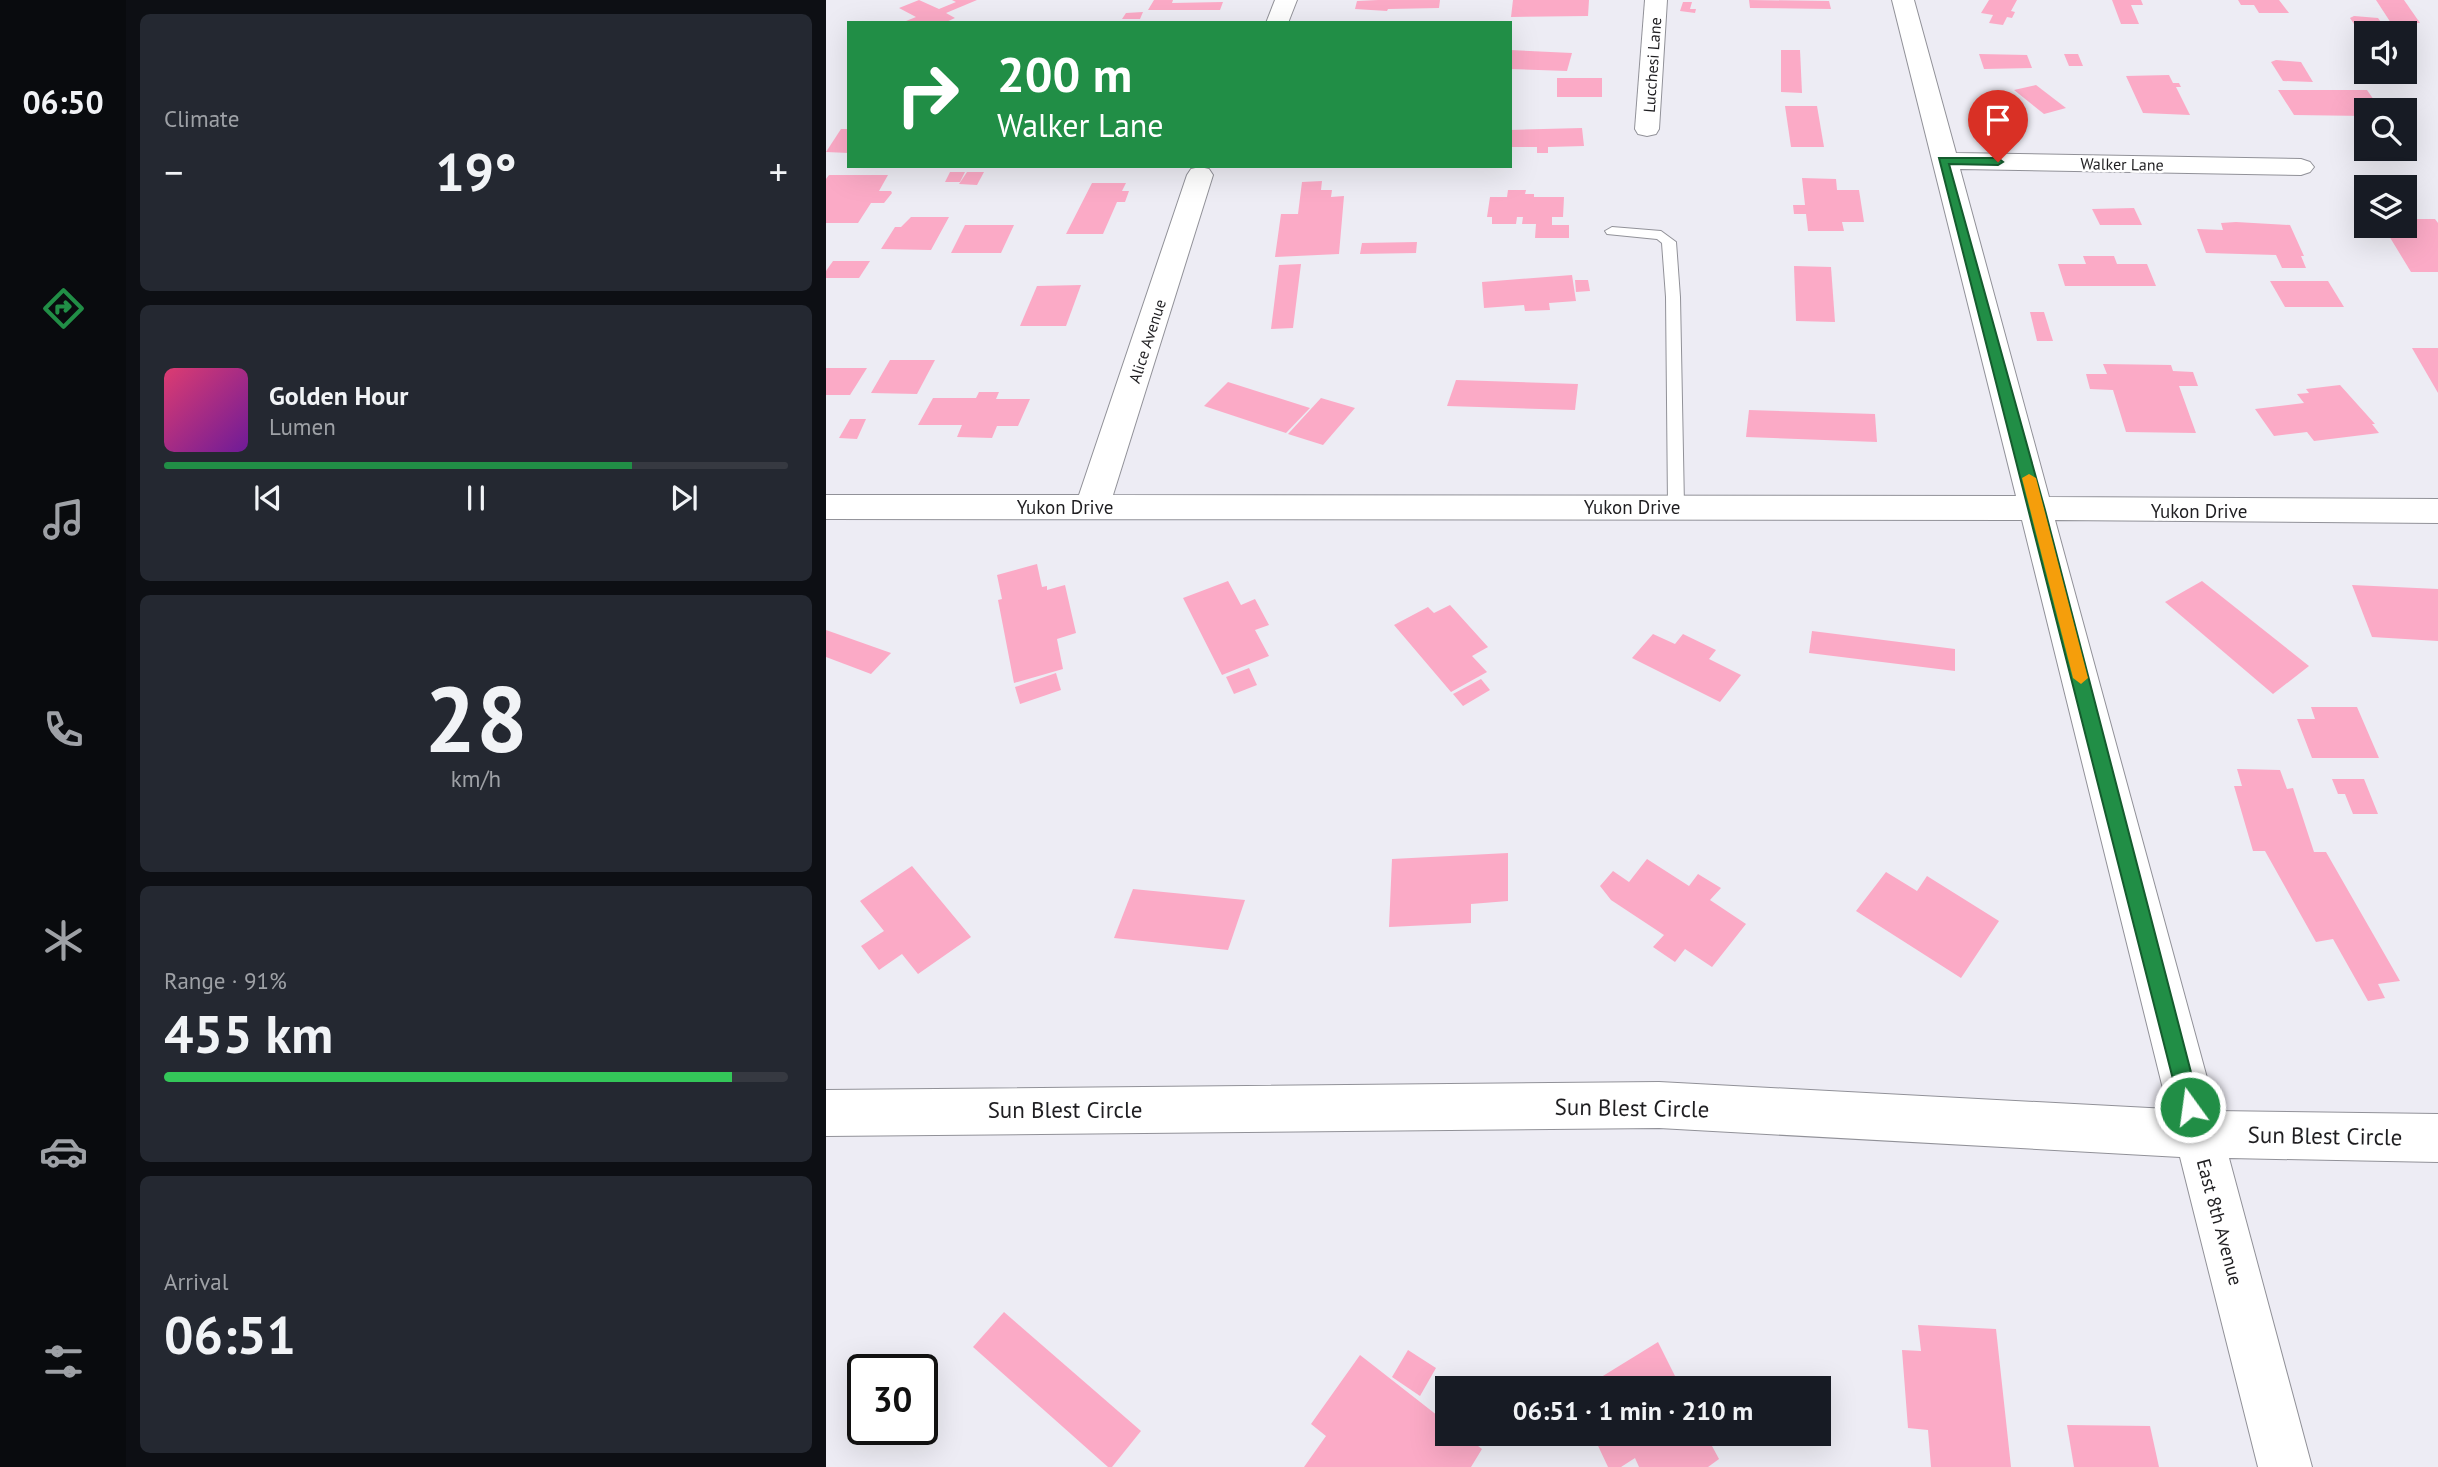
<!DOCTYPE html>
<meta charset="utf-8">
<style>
:root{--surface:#171b24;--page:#242831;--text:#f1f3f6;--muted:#9ea1a6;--line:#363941;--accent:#218e46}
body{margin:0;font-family:"PT Sans",sans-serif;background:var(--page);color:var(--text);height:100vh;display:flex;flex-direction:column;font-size:26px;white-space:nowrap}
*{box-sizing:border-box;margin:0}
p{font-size:23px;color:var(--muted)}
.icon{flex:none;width:38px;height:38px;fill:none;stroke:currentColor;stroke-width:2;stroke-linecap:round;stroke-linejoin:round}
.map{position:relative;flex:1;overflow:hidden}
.side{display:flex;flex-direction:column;gap:14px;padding:14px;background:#0d0f14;width:700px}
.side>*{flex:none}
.top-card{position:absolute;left:21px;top:21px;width:665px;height:147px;border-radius:0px;box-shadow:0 7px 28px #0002;background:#218e46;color:#fff;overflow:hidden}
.fabs{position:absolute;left:1528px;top:21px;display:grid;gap:14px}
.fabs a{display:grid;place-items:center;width:63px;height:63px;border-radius:0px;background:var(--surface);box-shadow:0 7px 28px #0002;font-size:35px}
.speed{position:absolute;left:21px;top:1354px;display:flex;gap:14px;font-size:35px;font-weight:700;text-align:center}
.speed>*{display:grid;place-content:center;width:91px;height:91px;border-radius:50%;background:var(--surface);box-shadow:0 7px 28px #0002;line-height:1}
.speed .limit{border:4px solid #111;border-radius:10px;background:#fff;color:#111}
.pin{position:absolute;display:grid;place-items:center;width:60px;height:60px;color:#fff;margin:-72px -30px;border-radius:50% 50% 50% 0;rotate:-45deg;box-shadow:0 0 7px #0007}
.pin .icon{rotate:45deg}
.me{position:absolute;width:77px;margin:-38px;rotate:346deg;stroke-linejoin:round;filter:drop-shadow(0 0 5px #0008)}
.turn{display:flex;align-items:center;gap:24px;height:147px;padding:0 35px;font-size:32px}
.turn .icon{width:91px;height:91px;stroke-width:2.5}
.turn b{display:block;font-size:49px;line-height:60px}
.big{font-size:52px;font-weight:700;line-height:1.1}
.side .card{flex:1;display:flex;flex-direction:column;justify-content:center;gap:10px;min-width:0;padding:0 24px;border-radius:10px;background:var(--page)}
.side .dial{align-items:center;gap:0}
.dial b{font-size:91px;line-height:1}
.song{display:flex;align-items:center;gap:21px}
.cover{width:84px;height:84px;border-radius:10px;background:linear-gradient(135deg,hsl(340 70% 55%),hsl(280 70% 35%))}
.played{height:7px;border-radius:4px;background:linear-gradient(90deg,var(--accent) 75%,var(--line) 75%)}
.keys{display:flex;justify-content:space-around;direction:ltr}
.heat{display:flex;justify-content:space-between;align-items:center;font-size:38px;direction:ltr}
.charge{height:10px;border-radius:5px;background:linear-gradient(90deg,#34c759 91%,var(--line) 0)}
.trip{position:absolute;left:609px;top:1376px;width:396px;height:70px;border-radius:0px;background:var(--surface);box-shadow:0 7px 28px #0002;font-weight:700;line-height:70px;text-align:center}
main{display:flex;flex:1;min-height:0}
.tab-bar{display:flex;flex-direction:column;width:126px;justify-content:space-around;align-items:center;background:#090b0e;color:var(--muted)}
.tab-bar .icon{width:49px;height:49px}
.tab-bar .active{color:var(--accent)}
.tab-bar b{font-size:32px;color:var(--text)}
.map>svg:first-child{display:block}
.building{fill:#fbaac6}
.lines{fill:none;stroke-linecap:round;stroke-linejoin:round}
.service-casing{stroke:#919198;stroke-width:2}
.minor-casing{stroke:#919198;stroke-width:2}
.service{fill:#fff;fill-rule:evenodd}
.minor{fill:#fff;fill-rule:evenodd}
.route{fill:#218e46;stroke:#155c2e;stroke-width:2}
.slow{fill:#f59e0b}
.labels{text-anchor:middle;stroke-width:5;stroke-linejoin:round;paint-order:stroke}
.far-street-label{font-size:16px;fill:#1f1e21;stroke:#fff}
.street-label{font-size:19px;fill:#1f1e21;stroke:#fff}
.near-street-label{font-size:23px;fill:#1f1e21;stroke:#fff}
</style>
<main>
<nav class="tab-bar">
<b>06:50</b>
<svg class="icon active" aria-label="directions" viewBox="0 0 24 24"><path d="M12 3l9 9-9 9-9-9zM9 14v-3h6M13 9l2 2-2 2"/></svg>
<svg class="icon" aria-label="music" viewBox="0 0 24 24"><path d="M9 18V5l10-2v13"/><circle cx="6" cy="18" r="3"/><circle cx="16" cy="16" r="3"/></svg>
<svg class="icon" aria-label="phone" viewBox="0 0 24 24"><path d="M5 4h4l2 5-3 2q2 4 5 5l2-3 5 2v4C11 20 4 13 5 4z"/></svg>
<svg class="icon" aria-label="climate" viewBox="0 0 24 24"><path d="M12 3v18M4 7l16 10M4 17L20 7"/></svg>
<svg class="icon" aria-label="car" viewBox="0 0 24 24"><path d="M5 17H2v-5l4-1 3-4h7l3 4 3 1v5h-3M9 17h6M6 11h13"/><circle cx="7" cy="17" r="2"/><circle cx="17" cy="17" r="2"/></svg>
<svg class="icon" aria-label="filters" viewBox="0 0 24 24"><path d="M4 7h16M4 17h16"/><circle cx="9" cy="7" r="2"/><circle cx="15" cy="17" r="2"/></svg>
</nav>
<section class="side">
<div class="card"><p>Climate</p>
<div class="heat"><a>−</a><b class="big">19°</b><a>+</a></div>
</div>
<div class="card">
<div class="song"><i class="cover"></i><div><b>Golden Hour</b><p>Lumen</p></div></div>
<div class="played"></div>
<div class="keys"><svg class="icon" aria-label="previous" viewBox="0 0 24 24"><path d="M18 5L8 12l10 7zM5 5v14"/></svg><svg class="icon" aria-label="pause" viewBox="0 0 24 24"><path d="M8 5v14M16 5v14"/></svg><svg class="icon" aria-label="next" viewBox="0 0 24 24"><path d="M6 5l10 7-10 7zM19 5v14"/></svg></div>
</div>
<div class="card dial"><b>28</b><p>km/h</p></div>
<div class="card"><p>Range · 91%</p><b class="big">455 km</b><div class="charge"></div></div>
<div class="card"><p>Arrival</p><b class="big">06:51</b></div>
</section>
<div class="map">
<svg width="1612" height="1467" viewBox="0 0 1612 1467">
<rect width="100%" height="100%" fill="#edecf4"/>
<g class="building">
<polygon points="93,0 113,9 130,2 126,0 151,0 120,13 129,18 118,23 82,23 80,21 90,17 73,8"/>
<polygon points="328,0 347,0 346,3 397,2 394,10 322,10"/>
<polygon points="552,0 614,0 613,8 562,9 561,11 529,9 531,1"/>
<polygon points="687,0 763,0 762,16 685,17"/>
<polygon points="923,0 1003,1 1005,9 924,8"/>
<polygon points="1163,0 1191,0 1185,11 1189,12 1186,18 1181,17 1177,25 1163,23 1167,15 1155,13"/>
<polygon points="1286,0 1315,0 1317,5 1305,5 1313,24 1295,24"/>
<polygon points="1412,0 1453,0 1463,13 1433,13 1428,5 1415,5"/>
<polygon points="1550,0 1578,0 1594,23 1565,23"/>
<polygon points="857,2 866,2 864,9 870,9 869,13 854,11"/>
<polygon points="317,12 314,19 296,19 300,13"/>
<polygon points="1528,16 1552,18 1563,33 1540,33 1536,36 1524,18"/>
<polygon points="684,50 746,53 741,71 684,69"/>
<polygon points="955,50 974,50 976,93 955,92"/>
<polygon points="1153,54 1201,55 1206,68 1158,69"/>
<polygon points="1238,54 1252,54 1257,66 1243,66"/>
<polygon points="1450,60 1475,62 1487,82 1457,81 1445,62"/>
<polygon points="1343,75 1347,83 1353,83 1355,87 1350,87 1364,115 1317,113 1300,76"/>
<rect x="731" y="78" width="45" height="19"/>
<polygon points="1210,85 1240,108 1218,114 1188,90"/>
<polygon points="1452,90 1541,90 1555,110 1540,110 1540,116 1468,115"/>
<polygon points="959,106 991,106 998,147 965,147"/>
<polygon points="756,128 758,146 722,147 722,153 711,153 711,147 684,147 684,130"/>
<polygon points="15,129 23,129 23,153 0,152"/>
<polygon points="124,172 139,172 134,182 119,182"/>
<polygon points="141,172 158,172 151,185 133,184"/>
<polygon points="3,175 62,175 53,191 65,191 66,193 58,203 45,203 32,223 0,223 0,179"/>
<polygon points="976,178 1010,179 1011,190 1033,190 1038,222 1016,222 1018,231 982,231 980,214 968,214 967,205 979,205"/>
<polygon points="496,181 495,190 506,190 505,197 518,196 513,254 449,257 455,214 472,214 476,182"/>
<polygon points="266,183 300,183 296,191 303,191 299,202 291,202 277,234 240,234"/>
<polygon points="682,190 700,190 699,194 708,194 708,197 738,197 737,217 726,217 726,225 743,225 743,238 709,238 710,224 696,224 697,217 691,217 690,224 666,224 666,217 661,217 664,197 681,197"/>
<polygon points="1308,208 1316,225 1274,225 1266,209"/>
<polygon points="85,217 123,217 105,250 55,249 69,227 75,227"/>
<polygon points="1578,219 1609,219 1612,223 1612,272 1585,272 1557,226 1578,226"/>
<polygon points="1410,222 1464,225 1478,256 1475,256 1480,268 1456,268 1450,255 1380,253 1371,229 1397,230 1395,223"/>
<polygon points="139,225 188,225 175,253 125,253"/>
<polygon points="591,242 590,253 534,254 536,243"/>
<polygon points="1257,256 1288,256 1291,264 1321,264 1330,286 1239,286 1232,264 1260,264"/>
<polygon points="7,261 44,261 33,278 0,278 0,271"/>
<polygon points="475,264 467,328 445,329 453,265"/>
<polygon points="968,266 1005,267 1009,322 970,321"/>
<polygon points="746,275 750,301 723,303 724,310 699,311 698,305 658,308 656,282"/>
<polygon points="749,280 762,280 764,291 750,292"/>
<polygon points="1444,281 1502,281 1518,307 1459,307"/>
<polygon points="255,285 240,326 194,326 211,286"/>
<polygon points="1204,312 1218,312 1227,341 1211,341"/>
<polygon points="1586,348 1612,348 1612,393"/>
<polygon points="64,360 109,360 91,394 45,393"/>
<polygon points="1277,364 1345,365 1347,371 1367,372 1372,386 1353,386 1370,433 1300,432 1287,390 1264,389 1260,374 1281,374"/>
<polygon points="0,368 41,368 24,395 0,395"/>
<polygon points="630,380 752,384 749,410 621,406"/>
<polygon points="402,382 484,408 460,433 378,406"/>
<polygon points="1514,385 1549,424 1546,424 1553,433 1488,441 1481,432 1448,436 1429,409 1478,403 1471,394 1483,393 1480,389"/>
<polygon points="153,392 173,392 170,399 204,399 192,426 171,426 166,438 131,437 136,425 92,425 107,398 150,398"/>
<polygon points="495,398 529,408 497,445 462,434"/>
<polygon points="923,410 1049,414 1051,442 920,437"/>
<polygon points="24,419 40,419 31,439 13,438"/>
<polygon points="211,564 216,587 221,586 221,590 239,585 250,633 231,639 237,669 188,683 172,600 176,599 171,575"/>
<polygon points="402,581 415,605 429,599 443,625 429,630 443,656 396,675 357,598"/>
<polygon points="1376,581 1483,666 1447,694 1339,602"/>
<polygon points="1526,585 1612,589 1612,641 1546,637"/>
<polygon points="624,605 662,647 646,656 661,672 625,692 568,625 602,607 608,613"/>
<polygon points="0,630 65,653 45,674 0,657"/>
<polygon points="986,631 1129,649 1129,671 983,653"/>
<polygon points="827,634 849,644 857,634 890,650 883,659 915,675 894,702 806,658"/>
<polygon points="423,668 431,685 408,694 400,677"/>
<polygon points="230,673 235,690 194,704 189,687"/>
<polygon points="655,679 664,690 637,706 627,694"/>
<polygon points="1485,707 1531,707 1553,758 1486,758 1471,719 1489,719"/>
<polygon points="1411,769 1454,770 1461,789 1467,788 1488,852 1500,852 1574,981 1552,984 1559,998 1542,1001 1507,939 1490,942 1439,851 1427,851 1408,786 1416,786"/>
<polygon points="1506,779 1538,779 1552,814 1527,814 1519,794 1512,794"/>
<polygon points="682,853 682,901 645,904 645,923 563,927 566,859"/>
<polygon points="821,859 863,886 872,874 895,888 884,900 920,924 886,967 859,949 849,962 827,947 838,935 785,900 774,886 787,871 803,882"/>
<polygon points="86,866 145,937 92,974 76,954 53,970 35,946 58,931 34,901"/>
<polygon points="1060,872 1091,891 1101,876 1173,921 1135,978 1030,911"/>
<polygon points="307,889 419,900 402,950 288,938"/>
<polygon points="178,1312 315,1431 286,1467 282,1467 147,1347"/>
<polygon points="1092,1325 1170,1329 1185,1467 1105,1467 1102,1430 1082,1428 1076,1350 1095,1351"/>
<polygon points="832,1342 855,1388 776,1388 772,1379"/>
<polygon points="582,1350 610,1368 594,1396 566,1377"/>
<polygon points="534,1355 621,1423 621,1433 635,1433 656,1449 645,1467 478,1467 500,1436 485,1424"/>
<polygon points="1241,1425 1324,1426 1333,1467 1248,1467"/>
<polygon points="766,1433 879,1433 893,1459 882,1467 813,1467 809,1458 795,1467 782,1467"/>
</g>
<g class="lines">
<defs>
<polygon id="service" points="786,227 835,231 850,242 854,297 858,506 850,512 842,506 840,297 836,243 831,239 781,234 779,231"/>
<g id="minor">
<polygon points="449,0 471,0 462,23 440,23"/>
<polygon points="819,0 841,0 833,129 830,134 821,136 812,134 809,129"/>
<polygon points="1066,0 1088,0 1130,153 1475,159 1484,162 1488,167 1484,172 1475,175 1134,169 1223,497 1612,499 1612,523 1229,520 1390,1111 1612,1114 1612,1162 1403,1158 1486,1467 1432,1467 1354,1157 833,1128 0,1136 0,1090 833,1082 1342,1109 1196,520 0,519 0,495 253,495 361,175 365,169 374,167 383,169 387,175 287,495 1190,496"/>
</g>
</defs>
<use href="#service" class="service-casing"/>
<use href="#minor" class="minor-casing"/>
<use href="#service" class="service"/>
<use href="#minor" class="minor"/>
</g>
<polygon class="route" points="1113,158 1172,158 1177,162 1172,165 1123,164 1219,510 1374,1107 1371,1114 1364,1116 1357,1114 1354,1107"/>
<polygon class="slow" points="1203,474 1210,478 1262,678 1255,684 1247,678 1196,478"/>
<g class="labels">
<g class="far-street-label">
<text transform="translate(826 65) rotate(-86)" y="6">Lucchesi Lane</text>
<text transform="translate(1296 164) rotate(1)" y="6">Walker Lane</text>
<text transform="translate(321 341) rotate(-72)" y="6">Alice Avenue</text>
</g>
<g class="street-label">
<text x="239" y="514">Yukon Drive</text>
<text x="806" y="514">Yukon Drive</text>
<text x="1373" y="518">Yukon Drive</text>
<text transform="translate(1394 1222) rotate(75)" y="7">East 8th Avenue</text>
</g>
<g class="near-street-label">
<text transform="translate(806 1108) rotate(1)" y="8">Sun Blest Circle</text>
<text x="239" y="1118">Sun Blest Circle</text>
<text transform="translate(1499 1136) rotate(1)" y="8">Sun Blest Circle</text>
</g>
</g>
</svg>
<div class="fabs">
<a><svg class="icon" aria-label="sound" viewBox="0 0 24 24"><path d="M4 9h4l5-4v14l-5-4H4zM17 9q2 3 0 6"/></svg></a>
<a><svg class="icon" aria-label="search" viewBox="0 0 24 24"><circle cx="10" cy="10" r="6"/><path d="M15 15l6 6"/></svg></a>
<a><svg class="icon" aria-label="layers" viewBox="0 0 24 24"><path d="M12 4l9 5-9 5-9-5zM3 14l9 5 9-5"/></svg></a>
</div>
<div class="speed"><div class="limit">30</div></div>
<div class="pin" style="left:1172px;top:162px;background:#d93025"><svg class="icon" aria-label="arrive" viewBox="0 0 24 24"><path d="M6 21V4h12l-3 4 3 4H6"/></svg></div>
<svg class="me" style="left:1364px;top:1107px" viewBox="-20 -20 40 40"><circle r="17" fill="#218e46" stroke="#fff" stroke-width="3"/><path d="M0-11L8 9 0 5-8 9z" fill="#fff"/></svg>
<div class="trip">06:51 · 1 min · 210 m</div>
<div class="top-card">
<div class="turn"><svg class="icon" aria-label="right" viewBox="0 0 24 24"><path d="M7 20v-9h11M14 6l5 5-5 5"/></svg><div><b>200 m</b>Walker Lane</div></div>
</div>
</div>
</main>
